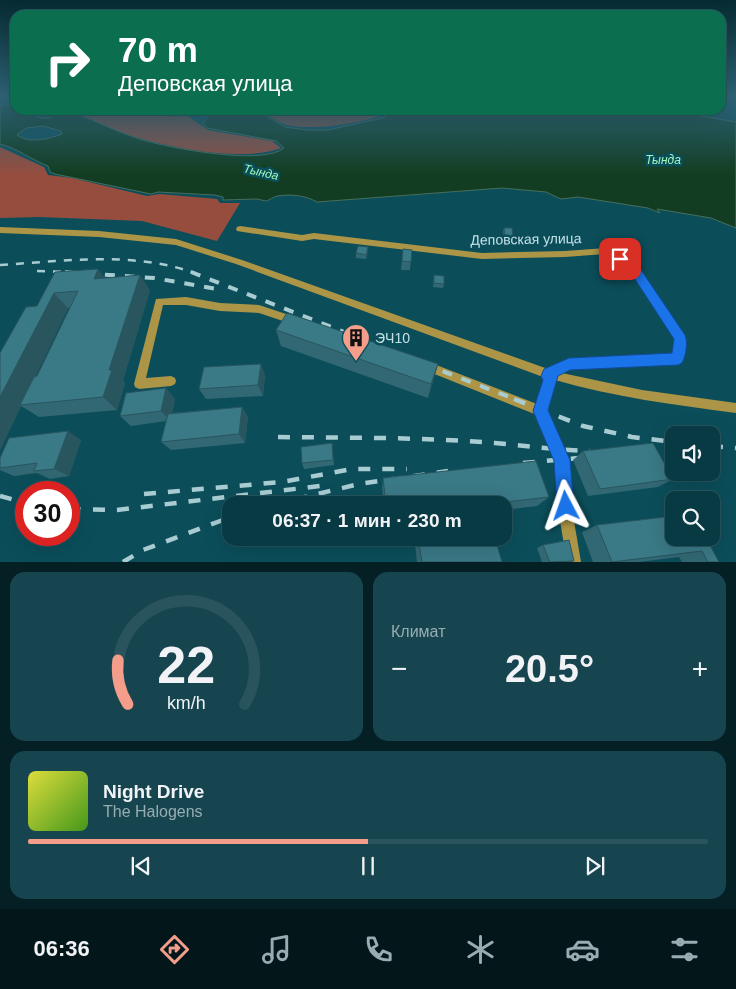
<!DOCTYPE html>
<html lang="ru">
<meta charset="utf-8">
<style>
:root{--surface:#083a44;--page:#16454f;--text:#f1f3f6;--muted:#98adb2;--line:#29545d;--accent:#f49d8b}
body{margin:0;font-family:Arial,sans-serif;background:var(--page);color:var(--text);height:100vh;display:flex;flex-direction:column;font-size:19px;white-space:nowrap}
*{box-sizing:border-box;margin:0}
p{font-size:16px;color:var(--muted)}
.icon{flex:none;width:28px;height:28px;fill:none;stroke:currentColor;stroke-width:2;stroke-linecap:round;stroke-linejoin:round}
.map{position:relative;height:562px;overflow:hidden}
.details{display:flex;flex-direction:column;gap:10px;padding:10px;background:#042025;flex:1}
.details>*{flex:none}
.top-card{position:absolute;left:10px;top:10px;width:716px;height:105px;border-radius:15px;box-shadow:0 5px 20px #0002,0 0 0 1px var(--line);background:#0b6e4f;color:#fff;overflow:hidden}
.buttons{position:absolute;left:665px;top:426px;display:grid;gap:10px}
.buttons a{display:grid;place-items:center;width:55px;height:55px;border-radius:10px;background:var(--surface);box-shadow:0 5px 20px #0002,0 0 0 1px var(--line);font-size:25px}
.speed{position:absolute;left:15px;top:481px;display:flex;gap:10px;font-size:25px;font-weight:700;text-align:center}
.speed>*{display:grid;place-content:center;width:65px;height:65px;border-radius:50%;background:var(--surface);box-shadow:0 5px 20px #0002,0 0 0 1px var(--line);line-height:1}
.speed .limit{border:8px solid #d22;background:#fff;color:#111}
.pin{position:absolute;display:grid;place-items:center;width:42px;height:42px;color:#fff;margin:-21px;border-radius:10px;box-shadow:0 2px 8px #0006}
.me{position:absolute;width:55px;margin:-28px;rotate:356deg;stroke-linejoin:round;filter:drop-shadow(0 0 4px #0008)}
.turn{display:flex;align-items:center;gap:18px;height:105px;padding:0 25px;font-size:22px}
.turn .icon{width:65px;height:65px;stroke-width:2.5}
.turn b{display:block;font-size:35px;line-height:42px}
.big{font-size:38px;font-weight:700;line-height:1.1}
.details .card{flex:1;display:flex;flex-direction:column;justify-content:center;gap:8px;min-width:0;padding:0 18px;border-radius:15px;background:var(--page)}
.details .dial{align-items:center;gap:0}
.dial svg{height:130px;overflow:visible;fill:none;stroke:var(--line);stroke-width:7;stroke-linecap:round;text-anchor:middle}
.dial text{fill:var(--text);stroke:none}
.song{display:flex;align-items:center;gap:15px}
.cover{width:60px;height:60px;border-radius:8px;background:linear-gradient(135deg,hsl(60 70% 55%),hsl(100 70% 35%))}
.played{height:5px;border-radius:2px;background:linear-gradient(90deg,var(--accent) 50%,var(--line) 50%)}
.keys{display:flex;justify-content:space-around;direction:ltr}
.heat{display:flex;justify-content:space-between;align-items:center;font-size:28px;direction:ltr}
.details .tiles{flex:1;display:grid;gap:10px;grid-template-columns:1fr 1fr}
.card:last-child{grid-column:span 2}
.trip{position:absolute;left:222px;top:496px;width:290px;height:50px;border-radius:15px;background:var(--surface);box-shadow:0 5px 20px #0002,0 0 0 1px var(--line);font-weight:700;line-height:50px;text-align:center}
.dock{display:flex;height:80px;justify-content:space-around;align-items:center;background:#03171b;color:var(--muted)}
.dock .icon{width:35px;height:35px}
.dock .active{color:var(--accent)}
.dock b{font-size:22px;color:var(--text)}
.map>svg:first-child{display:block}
.green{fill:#964d3e}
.water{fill:#123d22;stroke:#476e5d;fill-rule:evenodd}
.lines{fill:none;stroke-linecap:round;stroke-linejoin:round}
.minor{fill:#ac9546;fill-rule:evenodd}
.rail-far2{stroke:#a9ccd3;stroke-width:2.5;stroke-dasharray:8 8;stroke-linecap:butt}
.rail-far1{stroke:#a9ccd3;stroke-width:4;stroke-dasharray:10 10;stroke-linecap:butt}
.rail{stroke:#a9ccd3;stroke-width:4.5;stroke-dasharray:12 12;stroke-linecap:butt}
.wall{fill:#326873;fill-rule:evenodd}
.shaded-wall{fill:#29555e}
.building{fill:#3a7986;stroke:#29555e}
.route{fill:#1a73e8;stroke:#114b97}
.labels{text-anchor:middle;stroke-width:5;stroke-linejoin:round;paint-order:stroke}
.far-water-label{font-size:12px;font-style:italic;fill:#a2f9bc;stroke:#0b4e5a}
.street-label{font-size:14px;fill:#c3e0e7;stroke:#0b4e5a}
.poi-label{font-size:14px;fill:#c3e0e7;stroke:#0b4e5a;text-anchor:start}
</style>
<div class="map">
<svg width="736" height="562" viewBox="0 0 736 562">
<rect width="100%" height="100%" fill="#0b4e5a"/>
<g class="green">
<path d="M 72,110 L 171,110 L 174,117 L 186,115 L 208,130 L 272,141 L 281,148 C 233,167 114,138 72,110 Z"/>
<path d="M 260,110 L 385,110 L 388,113 C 366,123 308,132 284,124 C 276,121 267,115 260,110 Z"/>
<polygon points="0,147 44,167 48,175 72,178 147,196 160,194 217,199 220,203 240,203 217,241 142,221 39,217 0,218"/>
</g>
<path class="water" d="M 8,105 L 13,106 L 15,110 C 27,110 36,120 51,118 L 50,115 L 45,113 L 45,110 C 51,110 59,108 65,110 C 91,118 116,132 143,140 C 170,148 263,166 284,148 L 276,141 L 207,128 L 203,123 L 210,114 L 209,110 L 256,110 L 285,127 L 307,130 L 328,130 L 383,118 L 391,113 L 388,110 L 667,110 L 736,122 L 736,228 L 711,218 L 657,209 L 660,213 L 648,208 L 578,197 L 561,199 L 546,192 L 502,188 L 317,202 C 305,195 290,194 277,196 C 273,197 270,200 266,201 L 257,199 L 223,200 L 223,197 L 215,195 L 158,192 L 151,194 L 55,174 L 50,172 L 48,166 C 32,160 17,148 0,144 L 0,106 ZM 43,126 L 61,131 L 62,134 C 49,139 30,144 17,135 L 26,128 Z"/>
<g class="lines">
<g class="minor">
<path d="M 240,226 L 302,235 L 314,233 L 482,253 L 565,251 L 606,248 L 636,265 L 683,336 L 685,339 L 682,362 L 678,364 L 570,369 L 562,373 L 642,390 L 736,403 L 736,413 C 675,405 614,397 555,380 L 547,411 L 568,460 L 574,521 L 581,562 L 567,562 L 560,521 L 556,460 L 537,415 L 422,369 L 421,366 L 422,363 L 426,361 L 537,404 L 545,380 L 543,377 L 236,264 L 176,245 L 99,237 L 0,233 L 0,227 L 99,231 L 176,239 L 242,260 L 548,369 L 569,359 L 673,355 L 675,340 L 630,269 L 605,254 L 565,257 L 482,259 L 314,239 L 302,241 L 237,231 L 236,229 L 237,227 Z"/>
<polygon points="186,297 220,303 259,305 298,318 300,321 298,324 295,325 259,313 220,311 186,305 163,305 146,378 171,376 175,378 176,381 175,384 171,386 139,389 135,387 134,384 156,299"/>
</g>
<g class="rail-far2">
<path d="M 0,265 C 65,261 132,251 195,273"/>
<polyline points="37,271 94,273"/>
</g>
<g class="rail-far1">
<polyline points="65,272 154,278 223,290"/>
<polyline points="191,272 362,339"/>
<polyline points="424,364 517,400"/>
</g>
<g class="rail">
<polyline points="514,399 583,426 632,437 674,442"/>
<path d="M 278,437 C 350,438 423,437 495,443 C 527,446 558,450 590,451"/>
<polyline points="711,446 736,448"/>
<polyline points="642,451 674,448"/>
<polyline points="523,463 590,457"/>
<polyline points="144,494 282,482 352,469 407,469"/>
<polyline points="0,496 26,503"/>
<polyline points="272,505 359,484 448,471"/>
<polyline points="69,509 117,510 320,486"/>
<polyline points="123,562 143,550 231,517"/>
</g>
</g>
<g class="wall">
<polygon points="504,228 513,237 512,241 504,240 503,232"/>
<polygon points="403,249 412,250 410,270 401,270"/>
<polygon points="368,251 366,259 356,258 356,253"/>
<path d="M 55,272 L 105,278 L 150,290 L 123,380 L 125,383 L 117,410 L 39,417 L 21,406 L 0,450 L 0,353 L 37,306 ZM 70,307 L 37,376 L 35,377 L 68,308 Z"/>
<polygon points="434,275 444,284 443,288 433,287"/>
<polygon points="276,330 438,364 428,398 281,346"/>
<polygon points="265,375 263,396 206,399 199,389"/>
<polygon points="166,388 175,399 172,413 242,407 248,417 245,443 171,450 161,442 166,421 131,426 120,416"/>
<polygon points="81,440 69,476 50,479 37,473 14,476 0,470 0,458"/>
<polygon points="332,443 334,465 304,469 302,463"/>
<polygon points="583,451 673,479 658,487 588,496 573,460"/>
<polygon points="383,478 549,497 537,506 504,510 504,505 384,505 382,488"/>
<polygon points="597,525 706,538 719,562 682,562 679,557 639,562 593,562 582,532"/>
<polygon points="418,538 502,562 417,562 415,544"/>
<polygon points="543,545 573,562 542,562 537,548"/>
</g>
<g class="shaded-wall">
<polygon points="98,269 110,284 94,279"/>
<polygon points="140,275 150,290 123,380 125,383 117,410 103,397 109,370"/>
<polygon points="54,293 68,308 22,405 20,405 21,406 0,450 0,397"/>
<polygon points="261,364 265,375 263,396 258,385"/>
<polygon points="438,364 434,378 428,398 431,384"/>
<polygon points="166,388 175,399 171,421 161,411"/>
<polygon points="242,407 248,417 245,443 239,434"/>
<polygon points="68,431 81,440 69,476 54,469"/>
</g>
<g class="building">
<polygon points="504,228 512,228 513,237 505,236"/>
<polygon points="358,246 368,247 366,255 356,253"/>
<polygon points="403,249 412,250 411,262 402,261"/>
<polygon points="98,269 94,279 140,275 109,370 112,370 103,397 20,405 34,377 37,376 78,291 54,293 0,397 0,353 26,307 37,306 55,272"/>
<polygon points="434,275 444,276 444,284 434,283"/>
<polygon points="287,313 438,364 431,384 276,330"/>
<polygon points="261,364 258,385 199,389 204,367"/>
<polygon points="166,388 161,411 120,416 126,393"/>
<polygon points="242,407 239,434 161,442 168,414"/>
<polygon points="68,431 54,469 34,471 37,463 0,468 0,458 9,438"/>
<polygon points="332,443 333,460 302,463 301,447"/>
<polygon points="653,443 673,479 600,489 583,451"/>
<polygon points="536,461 549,497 479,505 386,505 383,478"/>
<polygon points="674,516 674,538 706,538 719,562 708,562 702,551 612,562 597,525"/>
<polygon points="418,538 495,538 502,562 422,562"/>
<polygon points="569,540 574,561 550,562 543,545"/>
</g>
<linearGradient id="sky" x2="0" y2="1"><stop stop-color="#062b32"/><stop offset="0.55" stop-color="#2e6376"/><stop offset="1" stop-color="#2e6376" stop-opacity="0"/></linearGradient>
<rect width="736" height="175" fill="url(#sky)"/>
<path class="route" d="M 620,255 L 637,264 L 685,335 C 688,342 686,356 682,363 L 678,365 L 570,370 L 558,376 L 548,410 L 570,460 L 574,506 L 572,512 L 566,514 L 560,512 L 557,506 L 554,461 L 533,411 L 543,380 L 541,376 L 544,369 L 569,358 L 672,353 L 674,339 L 629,270 L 614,259 L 616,256 Z"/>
<defs>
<symbol id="building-pin" viewBox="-11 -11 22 30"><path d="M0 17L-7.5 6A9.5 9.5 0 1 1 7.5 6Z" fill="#f49d8b" stroke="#0b4e5a"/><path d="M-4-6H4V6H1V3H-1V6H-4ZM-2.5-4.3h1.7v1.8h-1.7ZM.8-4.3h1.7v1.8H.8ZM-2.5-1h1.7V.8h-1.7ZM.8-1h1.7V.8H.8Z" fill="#111"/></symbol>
</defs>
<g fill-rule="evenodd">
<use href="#building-pin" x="340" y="322" width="32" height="43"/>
</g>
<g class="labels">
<g class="far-water-label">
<text x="663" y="164">Тында</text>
<text transform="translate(261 172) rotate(13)" y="4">Тында</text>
</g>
<g class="street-label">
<text transform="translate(526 239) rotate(-1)" y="5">Деповская улица</text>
</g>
<g class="poi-label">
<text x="375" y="343">ЭЧ10</text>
</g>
</g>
</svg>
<div class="buttons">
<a><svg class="icon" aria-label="sound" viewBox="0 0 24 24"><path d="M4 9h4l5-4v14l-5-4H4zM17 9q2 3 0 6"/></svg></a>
<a><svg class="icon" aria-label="search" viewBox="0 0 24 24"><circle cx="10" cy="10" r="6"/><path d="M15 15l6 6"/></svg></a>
</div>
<div class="speed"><div class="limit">30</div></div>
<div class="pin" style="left:620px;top:259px;background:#d93025"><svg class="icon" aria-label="arrive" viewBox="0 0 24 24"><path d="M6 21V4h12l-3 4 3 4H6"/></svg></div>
<svg class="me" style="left:566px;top:506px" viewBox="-20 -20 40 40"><path d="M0-17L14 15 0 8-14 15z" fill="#1a73e8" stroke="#fff" stroke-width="4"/></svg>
<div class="trip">06:37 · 1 мин · 230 m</div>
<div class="top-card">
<div class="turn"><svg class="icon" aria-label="right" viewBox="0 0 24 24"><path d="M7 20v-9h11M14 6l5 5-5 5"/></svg><div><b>70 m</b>Деповская улица</div></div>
</div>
</div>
<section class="details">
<div class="tiles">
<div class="card dial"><svg viewBox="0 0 100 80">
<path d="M14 69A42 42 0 1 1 86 69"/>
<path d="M14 69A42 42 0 0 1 8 42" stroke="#f49d8b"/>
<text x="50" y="56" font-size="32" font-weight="700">22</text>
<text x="50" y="72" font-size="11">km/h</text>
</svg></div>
<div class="card"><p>Климат</p>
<div class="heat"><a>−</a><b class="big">20.5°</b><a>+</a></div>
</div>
<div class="card">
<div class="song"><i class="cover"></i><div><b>Night Drive</b><p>The Halogens</p></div></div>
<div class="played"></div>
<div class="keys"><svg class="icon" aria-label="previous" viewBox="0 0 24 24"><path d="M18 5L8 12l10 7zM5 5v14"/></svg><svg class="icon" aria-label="pause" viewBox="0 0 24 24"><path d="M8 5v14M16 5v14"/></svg><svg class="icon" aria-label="next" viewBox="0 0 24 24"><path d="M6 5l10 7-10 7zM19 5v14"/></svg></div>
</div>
</div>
</section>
<nav class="dock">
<b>06:36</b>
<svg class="icon active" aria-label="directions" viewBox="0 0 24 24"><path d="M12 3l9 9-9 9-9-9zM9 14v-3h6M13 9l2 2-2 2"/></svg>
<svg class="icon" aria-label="music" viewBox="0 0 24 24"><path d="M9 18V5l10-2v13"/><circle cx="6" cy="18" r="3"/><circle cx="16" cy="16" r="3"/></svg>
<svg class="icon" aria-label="phone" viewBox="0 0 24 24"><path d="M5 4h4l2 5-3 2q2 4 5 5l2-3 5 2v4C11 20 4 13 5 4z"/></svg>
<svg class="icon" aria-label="climate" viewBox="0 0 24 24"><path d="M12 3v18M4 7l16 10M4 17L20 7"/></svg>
<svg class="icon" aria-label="car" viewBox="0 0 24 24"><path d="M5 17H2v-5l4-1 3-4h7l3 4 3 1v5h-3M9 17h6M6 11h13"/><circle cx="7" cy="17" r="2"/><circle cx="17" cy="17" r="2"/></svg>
<svg class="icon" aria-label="filters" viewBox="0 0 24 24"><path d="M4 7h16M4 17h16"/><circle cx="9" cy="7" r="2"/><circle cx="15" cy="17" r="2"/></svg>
</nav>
